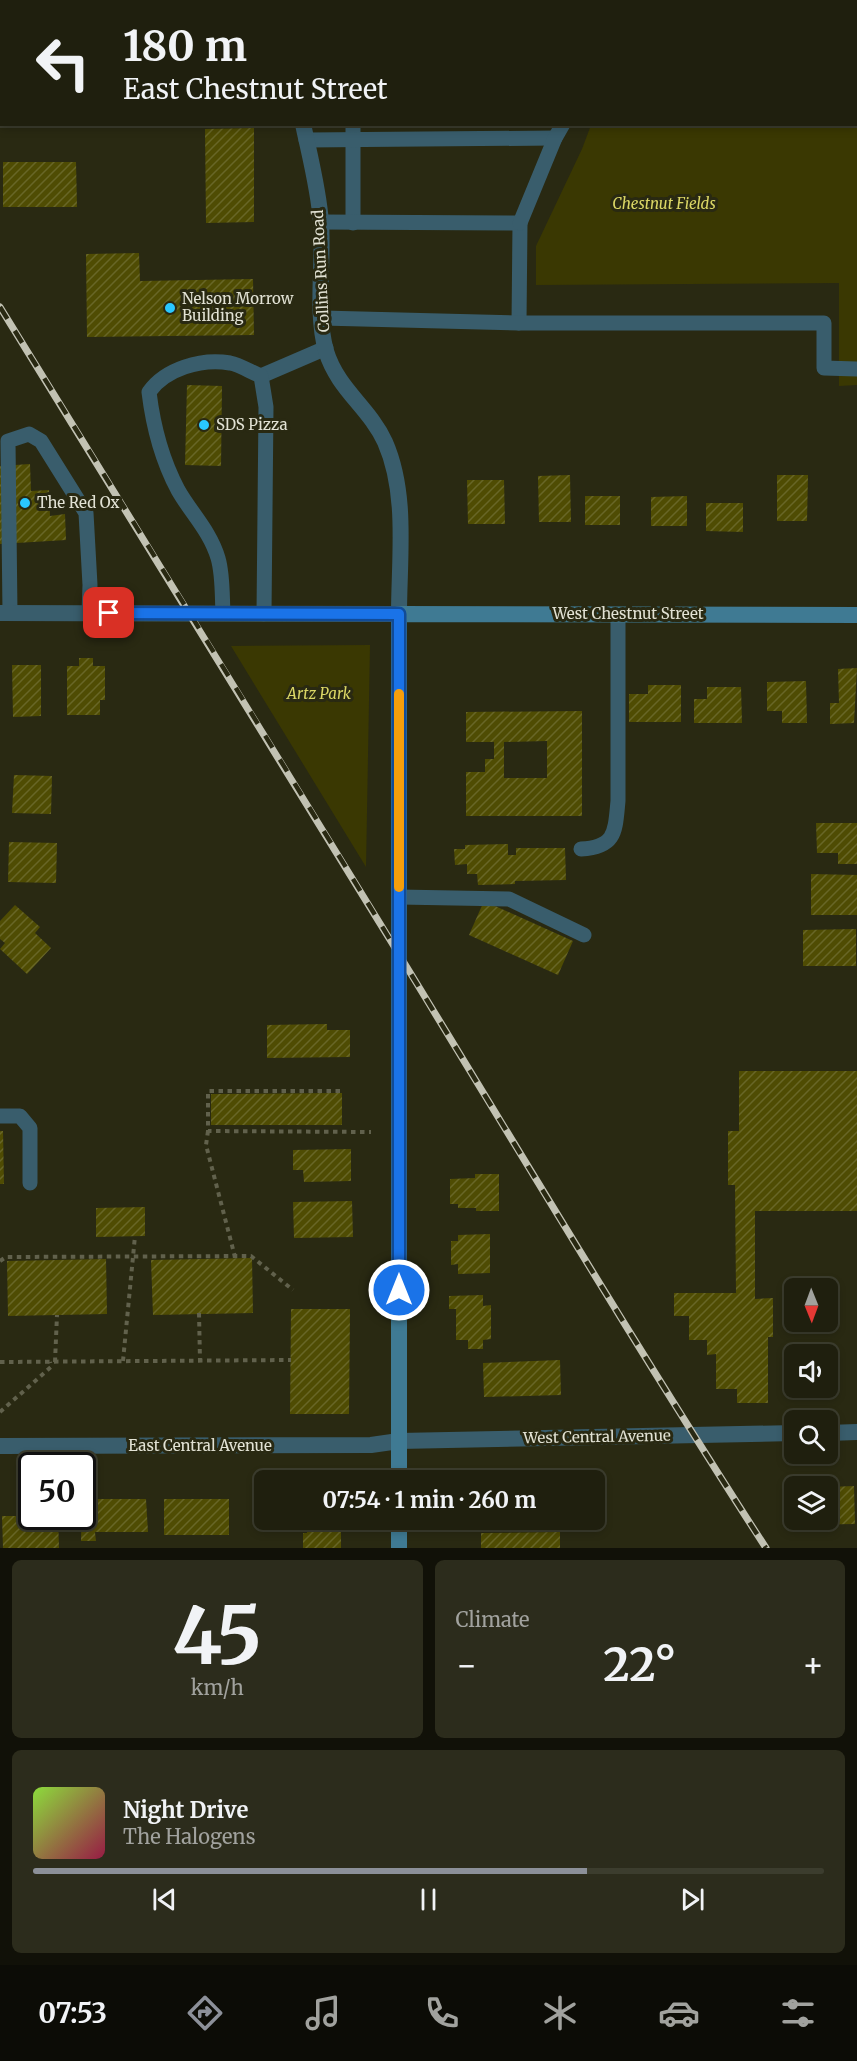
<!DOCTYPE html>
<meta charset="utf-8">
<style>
:root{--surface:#1f1f0e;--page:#2c2c1c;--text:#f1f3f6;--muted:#a1a29e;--line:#3c3d2e;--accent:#8c9099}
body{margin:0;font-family:Merriweather,serif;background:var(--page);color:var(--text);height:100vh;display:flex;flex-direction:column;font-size:22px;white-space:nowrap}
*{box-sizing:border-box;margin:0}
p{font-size:20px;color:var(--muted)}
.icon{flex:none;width:33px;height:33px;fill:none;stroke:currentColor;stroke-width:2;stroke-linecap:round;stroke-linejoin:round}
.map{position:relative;height:1548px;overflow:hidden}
.sheet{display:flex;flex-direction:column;gap:12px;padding:12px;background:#111108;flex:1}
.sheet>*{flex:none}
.guide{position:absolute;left:0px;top:0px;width:858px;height:126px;box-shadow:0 3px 9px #0003,0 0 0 2px var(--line);background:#1f1f0e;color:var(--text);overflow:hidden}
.needle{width:39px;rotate:179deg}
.controls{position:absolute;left:784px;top:1278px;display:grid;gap:12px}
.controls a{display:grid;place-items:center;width:54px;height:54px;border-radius:9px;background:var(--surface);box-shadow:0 3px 9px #0003,0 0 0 2px var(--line);font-size:30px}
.speed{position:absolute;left:18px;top:1452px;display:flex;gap:12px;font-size:30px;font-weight:700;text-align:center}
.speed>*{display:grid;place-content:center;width:78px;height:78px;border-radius:50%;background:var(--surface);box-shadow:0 3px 9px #0003,0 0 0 2px var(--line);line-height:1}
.speed .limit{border:3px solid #111;border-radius:9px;background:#fff;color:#111}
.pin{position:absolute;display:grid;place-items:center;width:51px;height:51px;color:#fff;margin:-26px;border-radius:12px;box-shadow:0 3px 9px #0006}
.me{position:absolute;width:66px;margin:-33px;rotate:0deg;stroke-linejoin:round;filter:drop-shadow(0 0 4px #0008)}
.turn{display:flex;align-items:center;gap:21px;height:126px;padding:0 24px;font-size:27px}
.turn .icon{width:78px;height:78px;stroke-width:2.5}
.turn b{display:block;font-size:42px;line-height:51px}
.big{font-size:45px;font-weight:700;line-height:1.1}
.sheet .tile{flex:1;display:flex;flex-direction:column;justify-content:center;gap:9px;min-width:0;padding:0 21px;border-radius:9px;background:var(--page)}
.sheet .dial{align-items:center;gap:0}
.dial b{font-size:78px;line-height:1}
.song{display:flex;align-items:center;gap:18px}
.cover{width:72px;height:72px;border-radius:9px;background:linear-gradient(135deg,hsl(90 70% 55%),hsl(340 70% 35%))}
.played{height:6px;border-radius:3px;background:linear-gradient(90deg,var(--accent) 70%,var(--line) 70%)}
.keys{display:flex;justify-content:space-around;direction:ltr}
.heat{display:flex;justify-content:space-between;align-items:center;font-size:33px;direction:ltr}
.sheet .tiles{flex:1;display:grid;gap:12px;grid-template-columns:1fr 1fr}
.tile:last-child{grid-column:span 2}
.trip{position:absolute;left:254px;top:1470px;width:351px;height:60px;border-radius:9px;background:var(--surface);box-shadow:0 3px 9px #0003,0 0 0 2px var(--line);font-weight:700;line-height:60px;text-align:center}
.dock{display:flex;height:96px;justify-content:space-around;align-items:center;background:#0c0c06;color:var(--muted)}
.dock .icon{width:42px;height:42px}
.dock .current{color:var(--accent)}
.dock b{font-size:27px;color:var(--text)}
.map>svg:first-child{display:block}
.green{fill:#3a3802}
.building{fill:url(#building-hatch);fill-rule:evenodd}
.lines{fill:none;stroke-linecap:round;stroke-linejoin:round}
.path{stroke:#61614c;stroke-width:4;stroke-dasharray:4.5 4.5;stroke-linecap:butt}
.service{stroke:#395d6c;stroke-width:15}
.minor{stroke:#395d6c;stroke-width:16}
.tertiary{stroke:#395d6c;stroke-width:16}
.secondary{stroke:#3f7a93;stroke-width:16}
.rail-casing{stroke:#c2c2b3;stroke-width:7}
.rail{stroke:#292912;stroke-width:4.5;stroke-dasharray:14;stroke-linecap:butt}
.route-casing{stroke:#114b97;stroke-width:15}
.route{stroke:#1a73e8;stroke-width:10}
.slow{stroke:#f59e0b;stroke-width:10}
.poi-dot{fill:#29c8ff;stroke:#292912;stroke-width:2}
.labels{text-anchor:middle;stroke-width:6;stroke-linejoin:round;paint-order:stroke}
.park-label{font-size:15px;font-style:italic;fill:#dbd765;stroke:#292912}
.street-label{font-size:15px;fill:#e2e2d4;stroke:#292912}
.poi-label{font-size:15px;fill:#e2e2d4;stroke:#292912;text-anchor:start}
</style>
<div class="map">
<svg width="857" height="1548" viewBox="0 0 857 1548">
<defs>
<pattern id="building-hatch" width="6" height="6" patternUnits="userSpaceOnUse" patternTransform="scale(1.5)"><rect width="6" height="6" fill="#4f4c03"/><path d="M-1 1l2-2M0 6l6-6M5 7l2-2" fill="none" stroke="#686627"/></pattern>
</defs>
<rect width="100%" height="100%" fill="#292912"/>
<g class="green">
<polygon points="625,0 857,0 857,385 839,386 839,283 536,285 536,246 582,149 591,125 856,124 856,2"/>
<polygon points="370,645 366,867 231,646"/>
</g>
<g class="building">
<polygon points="254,128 254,222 206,223 205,129"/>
<polygon points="3,162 76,162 77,207 3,207"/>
<polygon points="139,253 140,281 253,279 254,335 87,337 86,254"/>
<polygon points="187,385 222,386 221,466 185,465"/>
<polygon points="30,464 31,491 49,490 50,516 65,514 66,540 0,544 0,466"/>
<polygon points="570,475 571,522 539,522 538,476"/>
<polygon points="777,475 808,475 807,521 777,521"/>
<polygon points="467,480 504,480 505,524 468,524"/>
<rect x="585" y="496" width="35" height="29"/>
<polygon points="687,496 687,526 651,526 651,497"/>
<polygon points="706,503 743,503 743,532 706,531"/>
<polygon points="79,658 93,658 93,666 105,666 105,700 100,700 100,715 67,715 67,666 79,666"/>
<polygon points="12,665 41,665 41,716 13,717"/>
<polygon points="857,668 854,723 830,724 830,703 839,703 838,669"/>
<polygon points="806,681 807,723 782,723 782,711 767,711 767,682"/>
<polygon points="648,685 681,685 681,722 629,722 629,694 648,694"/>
<polygon points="707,687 741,687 742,723 694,723 694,699 707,699"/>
<path d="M 582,711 L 582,816 L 466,816 L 466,772 L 485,772 L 485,759 L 494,759 L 494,742 L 466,742 L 466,712 ZM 547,741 L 547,778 L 504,778 L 504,742 Z"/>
<polygon points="14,775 52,776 51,814 12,813"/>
<polygon points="816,823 857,823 857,864 838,864 838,853 817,853"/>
<polygon points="9,842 57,843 56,883 8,882"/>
<polygon points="508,844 508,855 516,855 516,848 565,848 566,880 515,881 515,884 478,885 477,874 467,874 467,864 455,865 454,849 465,849 465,845"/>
<polygon points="811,874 857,875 857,915 811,915"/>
<polygon points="484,901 573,941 558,975 469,935"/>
<polygon points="15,905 40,927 35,933 51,948 27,974 0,949 5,943 0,939 0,921"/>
<polygon points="856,929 856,966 803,966 803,930"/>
<polygon points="327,1024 327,1030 350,1030 350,1057 267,1058 267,1025"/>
<polygon points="739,1071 857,1071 857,1211 755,1211 755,1299 773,1298 773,1337 768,1337 768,1403 737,1403 737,1389 716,1389 716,1354 707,1355 707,1340 689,1340 689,1316 674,1316 674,1293 736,1293 735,1185 728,1185 728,1131 739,1131"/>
<polygon points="342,1093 342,1125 211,1125 211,1094"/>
<polygon points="0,1131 3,1131 4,1184 0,1184"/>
<polygon points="351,1149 351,1181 304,1182 303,1170 293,1170 293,1150"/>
<polygon points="475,1174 499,1174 499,1211 476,1211 476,1208 458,1208 458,1204 450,1204 450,1179 475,1178"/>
<polygon points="352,1201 353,1237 294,1238 293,1202"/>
<polygon points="145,1207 145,1236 96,1237 96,1208"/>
<polygon points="490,1234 490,1273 458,1274 458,1264 451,1265 451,1241 458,1241 458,1235"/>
<polygon points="252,1258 253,1313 153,1315 151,1260"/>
<polygon points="106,1259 107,1314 8,1316 7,1261"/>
<polygon points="483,1295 483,1306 491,1305 491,1339 483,1340 483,1349 468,1349 468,1340 456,1340 456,1309 449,1309 449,1296"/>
<polygon points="291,1309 350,1309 349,1414 290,1414"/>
<polygon points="560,1360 561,1395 484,1397 483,1363"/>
<polygon points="854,1486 855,1524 797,1525 797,1520 828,1520 828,1487"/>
<polygon points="82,1499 146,1499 148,1532 95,1532 96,1541 81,1541"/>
<rect x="164" y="1499" width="65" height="36"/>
<polygon points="25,1500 32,1500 32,1516 58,1516 59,1548 3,1548 2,1516 25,1516"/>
<polygon points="307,1520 341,1520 341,1548 303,1548 303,1533 307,1533"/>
<polygon points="560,1532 560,1548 481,1548 481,1533"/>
</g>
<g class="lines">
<g class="path">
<polyline points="340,1091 208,1091 208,1131 371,1132"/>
<polyline points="208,1131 206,1145 235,1257"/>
<polyline points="0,1261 6,1257 251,1256 293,1290"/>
<polyline points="199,1313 200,1361"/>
<polyline points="123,1361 135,1236"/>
<polyline points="0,1362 291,1360"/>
<polyline points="55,1362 57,1315"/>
<polyline points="0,1412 51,1367 50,1362"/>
</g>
<g class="service">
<polyline points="279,0 279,2"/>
<polyline points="353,124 353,223"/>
<polyline points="306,140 555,138"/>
<polyline points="321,222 520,223 519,323"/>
<polyline points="520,223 555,138 563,124"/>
<polyline points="322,318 519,323 824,323 824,368 857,369"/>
<polyline points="261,376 326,348"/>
<polyline points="10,613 8,441 29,434 41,441 86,513 90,585 89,613"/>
<path d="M 223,613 C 222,596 223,575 218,558 C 210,531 191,513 178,490 C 162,460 153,425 149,392 C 165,369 201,358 230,363 C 240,365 251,372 261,376 L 266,407 L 264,614"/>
<path d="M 581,849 C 616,847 615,832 618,801 L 618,615"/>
<polyline points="399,897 509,899 584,935"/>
<polyline points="0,1116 20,1116 30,1128 30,1183"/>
</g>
<g class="minor">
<path d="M 303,124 C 310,157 319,191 321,223 C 324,264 315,311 326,351 C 338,390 369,407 385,442 C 408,494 399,558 399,614"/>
<polyline points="828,1433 857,1432"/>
<polyline points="0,1446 371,1445 399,1441 795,1433"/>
</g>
<polyline class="tertiary" points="0,613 399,614"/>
<g class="secondary">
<polyline points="399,1480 399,614 857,615"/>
<polyline points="399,1520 399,1548"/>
</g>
<defs>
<path id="rail" d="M 0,307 C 134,523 268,739 400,956 C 521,1154 640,1353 766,1548"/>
</defs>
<use href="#rail" class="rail-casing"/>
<use href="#rail" class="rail"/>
</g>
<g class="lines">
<defs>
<polyline id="route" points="109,613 399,614 399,1290"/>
</defs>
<use href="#route" class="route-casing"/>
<use href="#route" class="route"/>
<polyline class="slow" points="399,887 399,694"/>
</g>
<g class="poi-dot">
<circle cx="170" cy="308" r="6"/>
<circle cx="204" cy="425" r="6"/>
<circle cx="25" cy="503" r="6"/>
</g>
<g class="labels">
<g class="park-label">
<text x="664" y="209">Chestnut Fields</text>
<text x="319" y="699">Artz Park</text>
</g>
<g class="street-label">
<text transform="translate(321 271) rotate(-93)" y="5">Collins Run Road</text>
<text x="628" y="619">West Chestnut Street</text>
<text transform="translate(597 1437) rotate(-1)" y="5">West Central Avenue</text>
<text x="200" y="1451">East Central Avenue</text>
</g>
<g class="poi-label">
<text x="182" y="304">Nelson Morrow<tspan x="182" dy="17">Building</tspan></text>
<text x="216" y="430">SDS Pizza</text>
<text x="37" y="508">The Red Ox</text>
</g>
</g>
</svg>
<div class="controls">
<a><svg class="needle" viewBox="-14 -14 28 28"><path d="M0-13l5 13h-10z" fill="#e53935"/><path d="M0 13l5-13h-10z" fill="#a1a29e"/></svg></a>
<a><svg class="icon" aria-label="sound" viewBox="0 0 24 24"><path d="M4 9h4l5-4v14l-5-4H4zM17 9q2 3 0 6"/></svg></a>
<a><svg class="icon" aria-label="search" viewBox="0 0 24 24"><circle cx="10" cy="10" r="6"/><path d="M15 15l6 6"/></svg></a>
<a><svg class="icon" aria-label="layers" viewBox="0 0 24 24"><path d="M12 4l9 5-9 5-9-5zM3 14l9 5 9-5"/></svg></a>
</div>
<div class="speed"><div class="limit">50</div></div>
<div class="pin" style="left:109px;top:613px;background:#d93025"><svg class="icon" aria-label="arrive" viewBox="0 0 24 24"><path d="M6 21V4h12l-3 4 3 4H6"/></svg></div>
<svg class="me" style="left:399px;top:1290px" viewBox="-20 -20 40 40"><circle r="17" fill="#1a73e8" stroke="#fff" stroke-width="3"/><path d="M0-11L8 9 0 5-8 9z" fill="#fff"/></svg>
<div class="trip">07:54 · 1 min · 260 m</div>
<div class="guide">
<div class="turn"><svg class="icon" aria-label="left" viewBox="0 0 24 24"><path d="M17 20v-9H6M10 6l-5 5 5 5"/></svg><div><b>180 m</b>East Chestnut Street</div></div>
</div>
</div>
<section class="sheet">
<div class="tiles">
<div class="tile dial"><b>45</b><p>km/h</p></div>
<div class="tile"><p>Climate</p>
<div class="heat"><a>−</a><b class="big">22°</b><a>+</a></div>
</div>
<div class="tile">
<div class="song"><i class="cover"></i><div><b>Night Drive</b><p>The Halogens</p></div></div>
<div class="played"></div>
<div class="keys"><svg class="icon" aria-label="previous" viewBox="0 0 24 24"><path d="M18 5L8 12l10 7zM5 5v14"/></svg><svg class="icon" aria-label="pause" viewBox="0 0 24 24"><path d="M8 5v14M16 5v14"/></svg><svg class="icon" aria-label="next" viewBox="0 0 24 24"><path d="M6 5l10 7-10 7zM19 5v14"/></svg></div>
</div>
</div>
</section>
<nav class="dock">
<b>07:53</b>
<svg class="icon current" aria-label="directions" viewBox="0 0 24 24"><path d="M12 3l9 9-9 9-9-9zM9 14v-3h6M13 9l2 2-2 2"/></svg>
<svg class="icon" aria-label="music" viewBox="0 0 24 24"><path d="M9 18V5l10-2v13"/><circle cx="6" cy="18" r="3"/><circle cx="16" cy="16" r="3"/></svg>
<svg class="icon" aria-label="phone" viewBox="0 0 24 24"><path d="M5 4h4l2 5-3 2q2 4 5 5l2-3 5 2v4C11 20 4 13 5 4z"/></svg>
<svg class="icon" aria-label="climate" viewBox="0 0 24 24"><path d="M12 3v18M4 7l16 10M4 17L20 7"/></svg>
<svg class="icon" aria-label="car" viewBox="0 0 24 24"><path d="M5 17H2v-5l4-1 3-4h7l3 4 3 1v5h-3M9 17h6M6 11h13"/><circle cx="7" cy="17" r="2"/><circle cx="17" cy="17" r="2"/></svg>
<svg class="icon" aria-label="filters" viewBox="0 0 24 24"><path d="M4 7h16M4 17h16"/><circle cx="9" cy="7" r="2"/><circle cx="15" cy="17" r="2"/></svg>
</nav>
